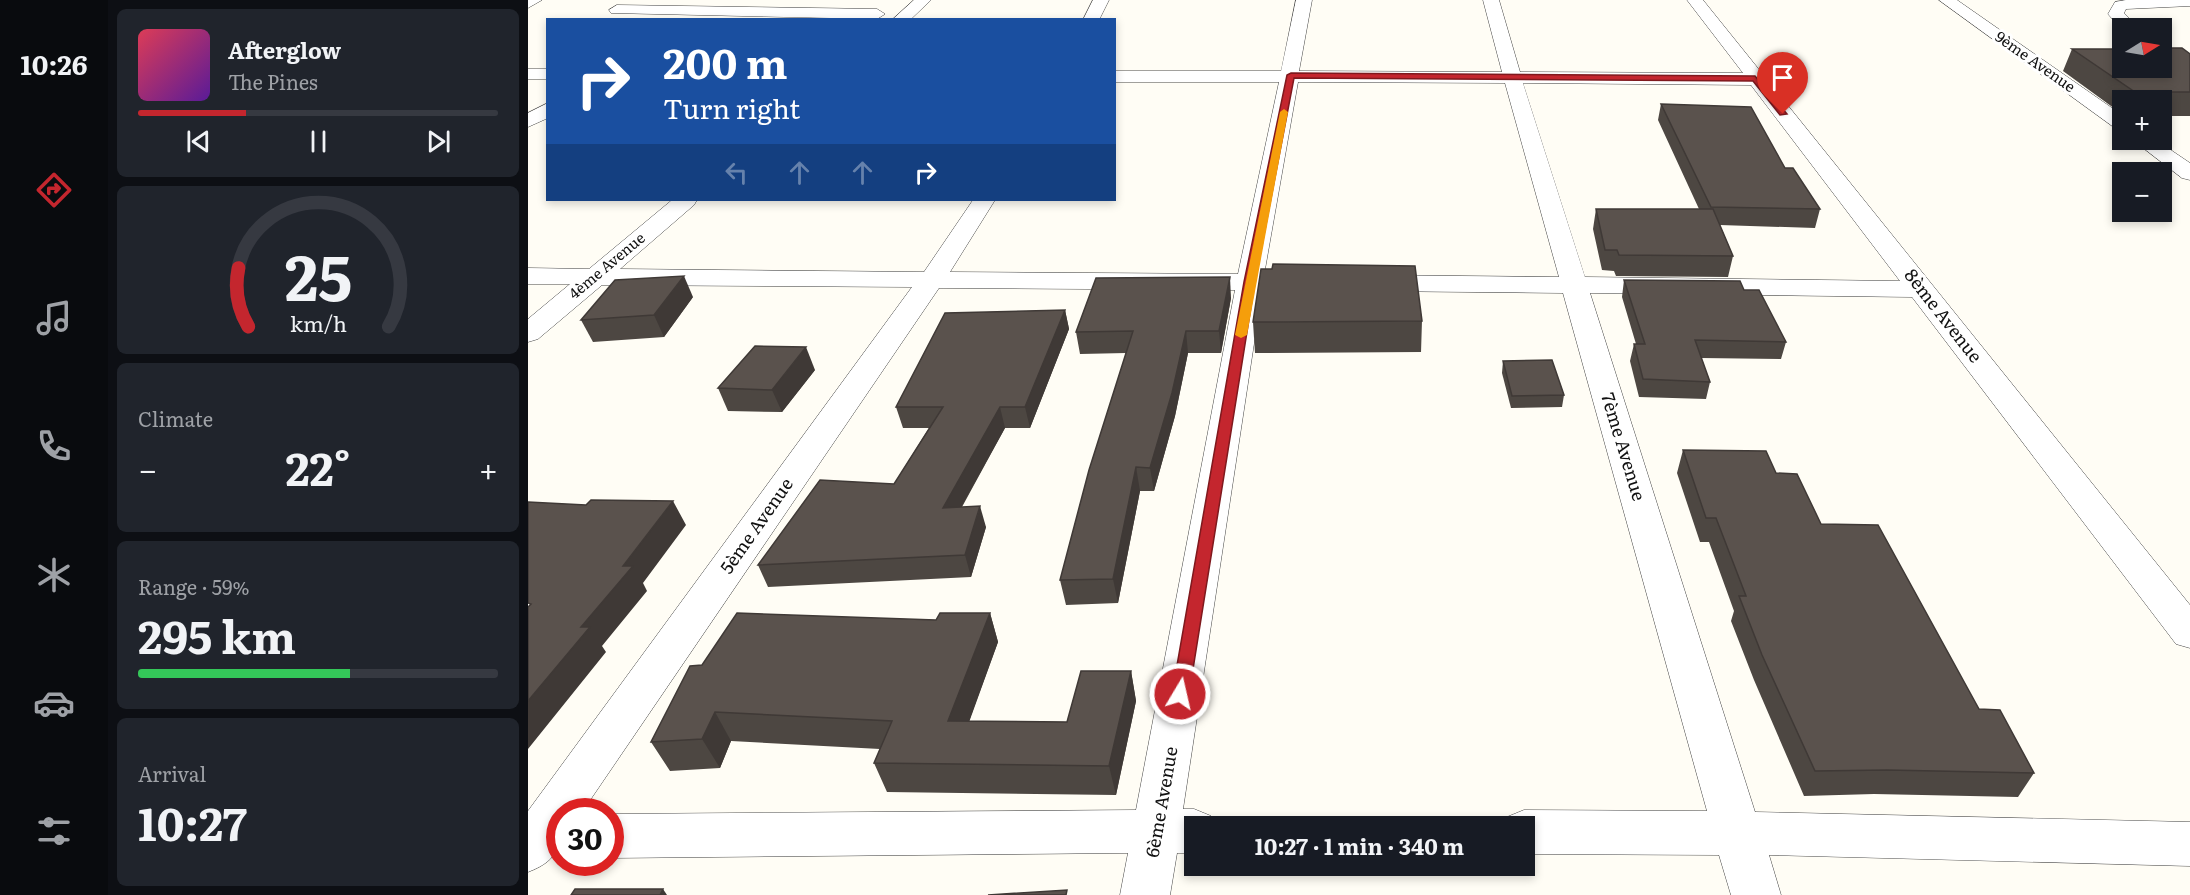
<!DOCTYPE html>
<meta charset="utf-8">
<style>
:root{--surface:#171b24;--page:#20242c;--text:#f1f3f6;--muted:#9ea1a6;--line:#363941;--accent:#c4262e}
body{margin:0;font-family:Literata,serif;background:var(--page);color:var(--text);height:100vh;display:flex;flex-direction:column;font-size:22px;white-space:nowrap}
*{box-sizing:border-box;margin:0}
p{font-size:20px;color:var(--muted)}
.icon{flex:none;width:33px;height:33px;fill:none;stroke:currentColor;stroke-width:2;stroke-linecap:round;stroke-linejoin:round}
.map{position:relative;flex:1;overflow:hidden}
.sheet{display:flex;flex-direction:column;gap:9px;padding:9px;background:#0d0f14;width:420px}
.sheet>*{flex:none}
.guide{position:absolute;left:18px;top:18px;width:570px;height:183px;border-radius:0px;box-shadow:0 3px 9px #0003;background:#1a4fa0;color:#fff;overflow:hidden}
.needle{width:39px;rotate:79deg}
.buttons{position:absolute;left:1584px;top:18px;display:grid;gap:12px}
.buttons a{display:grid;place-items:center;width:60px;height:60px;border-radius:0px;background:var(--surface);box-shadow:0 3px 9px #0003;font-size:30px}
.speed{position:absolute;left:18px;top:798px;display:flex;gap:12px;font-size:30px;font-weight:700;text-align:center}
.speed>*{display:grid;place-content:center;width:78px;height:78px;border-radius:50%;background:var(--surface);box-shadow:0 3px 9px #0003;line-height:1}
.speed .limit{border:9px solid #d22;background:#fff;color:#111}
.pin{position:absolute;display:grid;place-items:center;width:51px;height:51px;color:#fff;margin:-62px -26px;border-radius:50% 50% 50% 0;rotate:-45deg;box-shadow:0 0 6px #0007}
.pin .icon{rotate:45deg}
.me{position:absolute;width:66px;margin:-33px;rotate:9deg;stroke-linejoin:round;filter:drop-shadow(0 0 4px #0008)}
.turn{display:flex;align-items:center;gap:21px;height:126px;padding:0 18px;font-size:27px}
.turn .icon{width:78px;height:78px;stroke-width:2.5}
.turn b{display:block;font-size:42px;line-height:51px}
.lanes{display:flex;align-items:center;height:57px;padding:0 18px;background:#0003;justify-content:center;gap:30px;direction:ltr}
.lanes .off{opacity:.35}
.big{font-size:45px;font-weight:700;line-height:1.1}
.sheet .tile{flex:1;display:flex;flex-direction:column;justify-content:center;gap:9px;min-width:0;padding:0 21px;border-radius:9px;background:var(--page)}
.sheet .dial{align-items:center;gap:0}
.dial svg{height:156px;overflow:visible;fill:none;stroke:var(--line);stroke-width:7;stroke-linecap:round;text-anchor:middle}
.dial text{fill:var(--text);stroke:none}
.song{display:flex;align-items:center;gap:18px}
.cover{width:72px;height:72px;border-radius:9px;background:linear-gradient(135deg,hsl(350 70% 55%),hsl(270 70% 35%))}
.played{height:6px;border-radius:3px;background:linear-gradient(90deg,var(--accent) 30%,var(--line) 30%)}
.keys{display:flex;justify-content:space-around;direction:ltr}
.heat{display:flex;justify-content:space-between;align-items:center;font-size:33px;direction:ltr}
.charge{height:9px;border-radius:4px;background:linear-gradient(90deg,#34c759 59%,var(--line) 0)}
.trip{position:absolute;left:656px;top:816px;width:351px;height:60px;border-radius:0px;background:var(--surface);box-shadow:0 3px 9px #0003;font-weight:700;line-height:60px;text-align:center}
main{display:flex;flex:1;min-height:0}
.tab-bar{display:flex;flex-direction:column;width:108px;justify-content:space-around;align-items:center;background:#090b0e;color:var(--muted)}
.tab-bar .icon{width:42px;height:42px}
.tab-bar .on{color:var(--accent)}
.tab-bar b{font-size:27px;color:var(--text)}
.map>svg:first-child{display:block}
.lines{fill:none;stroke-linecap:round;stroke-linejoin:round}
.minor-casing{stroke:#444;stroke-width:1}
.minor{fill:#fff;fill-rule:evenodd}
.wall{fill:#4d4742}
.shaded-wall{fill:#3f3936}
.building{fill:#5a524d;stroke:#3f3936;stroke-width:1.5}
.route{fill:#c4262e;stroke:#7f191e;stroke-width:1.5}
.slow{fill:#f59e0b}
.labels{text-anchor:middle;stroke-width:6;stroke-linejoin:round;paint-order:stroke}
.far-street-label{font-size:15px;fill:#111;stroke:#fff}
.street-label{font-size:18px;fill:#111;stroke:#fff}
</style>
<main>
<nav class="tab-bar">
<b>10:26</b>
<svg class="icon on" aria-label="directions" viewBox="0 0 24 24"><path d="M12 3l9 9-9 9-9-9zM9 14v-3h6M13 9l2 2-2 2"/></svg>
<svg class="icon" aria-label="music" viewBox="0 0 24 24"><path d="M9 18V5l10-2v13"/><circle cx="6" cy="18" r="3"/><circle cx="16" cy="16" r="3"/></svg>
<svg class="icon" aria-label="phone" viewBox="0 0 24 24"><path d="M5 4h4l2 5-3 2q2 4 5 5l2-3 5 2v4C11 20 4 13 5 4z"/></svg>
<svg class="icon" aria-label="climate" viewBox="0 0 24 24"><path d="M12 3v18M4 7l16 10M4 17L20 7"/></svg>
<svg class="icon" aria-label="car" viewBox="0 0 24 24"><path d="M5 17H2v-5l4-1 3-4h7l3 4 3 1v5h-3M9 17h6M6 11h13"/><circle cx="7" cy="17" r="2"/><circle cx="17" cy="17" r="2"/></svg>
<svg class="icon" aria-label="filters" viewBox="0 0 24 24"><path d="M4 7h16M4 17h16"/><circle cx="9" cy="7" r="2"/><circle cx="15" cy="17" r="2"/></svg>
</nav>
<section class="sheet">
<div class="tile">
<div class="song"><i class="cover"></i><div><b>Afterglow</b><p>The Pines</p></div></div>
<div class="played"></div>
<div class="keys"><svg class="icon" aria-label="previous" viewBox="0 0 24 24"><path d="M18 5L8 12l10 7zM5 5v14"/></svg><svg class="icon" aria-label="pause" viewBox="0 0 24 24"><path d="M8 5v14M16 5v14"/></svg><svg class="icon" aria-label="next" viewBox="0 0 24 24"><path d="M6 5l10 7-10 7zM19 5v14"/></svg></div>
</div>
<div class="tile dial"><svg viewBox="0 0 100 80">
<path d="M14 69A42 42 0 1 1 86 69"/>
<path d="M14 69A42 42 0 0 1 9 39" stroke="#c4262e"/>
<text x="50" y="56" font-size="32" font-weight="700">25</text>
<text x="50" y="72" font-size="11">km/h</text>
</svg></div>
<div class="tile"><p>Climate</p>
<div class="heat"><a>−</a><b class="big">22°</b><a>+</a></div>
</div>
<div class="tile"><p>Range · 59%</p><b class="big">295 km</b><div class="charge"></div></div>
<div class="tile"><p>Arrival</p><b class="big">10:27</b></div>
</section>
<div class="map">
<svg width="1662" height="895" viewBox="0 0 1662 895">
<rect width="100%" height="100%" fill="#fffdf5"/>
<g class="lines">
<defs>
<g id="minor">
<polygon points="0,0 14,0 0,8"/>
<polygon points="386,0 403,0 382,20 364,20"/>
<polygon points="565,0 581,0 571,20 555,20"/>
<path d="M 768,0 L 784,0 L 771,71 L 974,72 L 955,0 L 971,0 L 992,72 L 1215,73 L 1159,0 L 1175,0 L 1662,605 L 1662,648 L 1648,644 L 1384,297 L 1062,293 L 1227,812 L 1662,822 L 1662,866 L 1241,855 L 1253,895 L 1203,895 L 1191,855 L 996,854 L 996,826 L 974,826 L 979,817 L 996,810 L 1179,811 L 1035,293 L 844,291 L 835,289 L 831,283 L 835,277 L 844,275 L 1031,277 L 977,83 L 770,82 L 736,275 L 775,275 L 784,277 L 788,283 L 784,289 L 775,291 L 734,291 L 655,809 L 666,809 L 683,816 L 688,826 L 666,826 L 666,853 L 649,853 L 642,895 L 592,895 L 600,853 L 82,858 L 82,814 L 608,810 L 707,290 L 411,288 L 54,812 L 32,812 C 32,844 34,859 0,872 L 0,811 L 384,287 L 74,285 L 10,339 L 0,342 L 0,319 L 42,284 L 0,284 L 0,268 L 61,269 L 144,200 L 169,200 L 166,205 L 92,269 L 396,272 L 445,200 L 467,200 L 422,272 L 710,274 L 751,82 L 586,82 L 586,71 L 753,71 ZM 995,83 L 1223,85 L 1372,281 L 1057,277 Z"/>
<polygon points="1411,0 1429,0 1594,115 1594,130 1587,128"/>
<polygon points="1598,0 1662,0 1662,6 1598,9 1596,13 1610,28 1594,30 1580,14 1587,2"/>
<polygon points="89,5 349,9 357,14 349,19 83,13 81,10"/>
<rect x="0" y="69" width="20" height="10"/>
<polygon points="20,103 20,118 0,127 0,113"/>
<polygon points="1605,140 1628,140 1662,163 1662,180 1654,178"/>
</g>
</defs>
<use href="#minor" class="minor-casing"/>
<use href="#minor" class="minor"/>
</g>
<g class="wall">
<polygon points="1544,49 1662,54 1662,116 1634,116 1634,100 1594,100 1594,114 1535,71"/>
<polygon points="1133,104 1292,209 1287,228 1192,225 1205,256 1200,277 1088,276 1086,271 1074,270 1065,229 1068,209 1171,209 1130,120"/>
<polygon points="1096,280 1216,290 1258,342 1253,359 1173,358 1182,382 1178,399 1111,397 1102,361 1106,344 1108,344 1094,297"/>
<polygon points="165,297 136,337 65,342 53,320"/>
<polygon points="703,298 693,353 660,353 647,416 626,491 612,491 590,603 538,605 532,580 598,353 552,354 548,332"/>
<polygon points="537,310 541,329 502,428 477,428 434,507 458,527 443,577 240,587 230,565 366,484 401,428 375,428 368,407"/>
<polygon points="894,321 893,352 727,353 725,322"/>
<polygon points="975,361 1036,395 1034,407 983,408 974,373"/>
<polygon points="287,370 254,412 200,411 190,388"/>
<polygon points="1155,450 1248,473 1451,709 1506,773 1490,797 1346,794 1276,796 1226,680 1203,621 1206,611 1181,542 1172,542 1149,473"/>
<polygon points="462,613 470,642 441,721 539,722 603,671 608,701 588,795 359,792 346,763 352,749 203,741 192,768 142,771 123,742 174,665 408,620"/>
</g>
<g class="shaded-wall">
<polygon points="156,276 165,297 136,337 126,315"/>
<polygon points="702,277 703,298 693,353 691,331"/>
<polygon points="537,310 541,329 502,428 497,407"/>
<polygon points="658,331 660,353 647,416 626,491 622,468"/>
<polygon points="278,347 287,370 254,412 244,390"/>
<polygon points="472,407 477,428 421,529 415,508"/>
<polygon points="608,467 612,491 590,603 585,579"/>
<polygon points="145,501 158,525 115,583 119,591 74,646 78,652 0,749 0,701 53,627 95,566"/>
<polygon points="452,506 458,527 443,577 437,555"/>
<polygon points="462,613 470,642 431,750 420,721"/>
<polygon points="603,671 608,701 588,795 581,766"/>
<polygon points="187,712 203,741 192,768 174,739"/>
<polygon points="135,889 139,895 132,895"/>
</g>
<g class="building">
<polygon points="1634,48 1654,48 1662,54 1662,92 1607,92 1544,49 1594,49 1594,68 1634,68"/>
<polygon points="1133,104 1223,107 1257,168 1265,168 1292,209 1183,207"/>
<polygon points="1068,209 1185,209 1205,256 1091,255 1089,250 1077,250"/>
<polygon points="745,264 887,266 894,321 725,322 733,269 744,269"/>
<polygon points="156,276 126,315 53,320 87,280"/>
<polygon points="702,277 691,331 658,331 644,393 622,468 608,467 585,579 532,580 561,470 605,331 548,332 568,278"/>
<polygon points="1096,280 1212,281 1216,290 1231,290 1258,342 1167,340 1182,382 1115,379 1106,344 1117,344"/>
<polygon points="537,310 497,407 472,407 415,508 452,506 437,555 230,565 292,480 366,484 415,407 368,407 417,313"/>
<polygon points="227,346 278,347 244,390 190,388"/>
<polygon points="1024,360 1036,395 984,396 975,361"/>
<polygon points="1155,450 1238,451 1248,473 1269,474 1293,524 1350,525 1451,709 1472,710 1506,773 1359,770 1287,771 1234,655 1211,596 1218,596 1188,518 1178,518"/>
<polygon points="63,500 145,501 95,566 105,566 53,627 62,627 0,701 0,607 3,604 0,603 0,502 58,505"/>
<polygon points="209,613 408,620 412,613 462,613 420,721 539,722 553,671 603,671 581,766 346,763 364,721 187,712 174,739 123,742 162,666 174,665"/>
<polygon points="47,889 135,889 132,895 43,895"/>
<polygon points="539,890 538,895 460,895"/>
</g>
<polygon class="route" points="763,73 1227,76 1259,114 1252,115 1225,81 766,78 727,282 661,694 659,699 652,701 646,699 644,694 716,282 759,75"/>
<polygon class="slow" points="756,109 760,112 719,335 713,338 707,335 752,112"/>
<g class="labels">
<g class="far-street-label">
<text transform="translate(1507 62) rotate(35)" y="5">9ème Avenue</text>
<text transform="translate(79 266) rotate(-40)" y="5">4ème Avenue</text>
</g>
<g class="street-label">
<text transform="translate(1415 316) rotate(52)" y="6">8ème Avenue</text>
<text transform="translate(1095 447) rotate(73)" y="6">7ème Avenue</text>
<text transform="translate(229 526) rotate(-55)" y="6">5ème Avenue</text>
<text transform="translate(634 802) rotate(-80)" y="6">6ème Avenue</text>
</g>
</g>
</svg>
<div class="buttons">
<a><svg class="needle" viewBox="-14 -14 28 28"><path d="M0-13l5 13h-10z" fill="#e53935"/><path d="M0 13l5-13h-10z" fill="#9ea1a6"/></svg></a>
<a>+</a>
<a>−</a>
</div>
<div class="speed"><div class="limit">30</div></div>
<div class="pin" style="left:1255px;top:114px;background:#d93025"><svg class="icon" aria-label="arrive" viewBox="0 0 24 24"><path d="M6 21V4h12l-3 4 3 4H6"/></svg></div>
<svg class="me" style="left:652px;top:694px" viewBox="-20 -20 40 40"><circle r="17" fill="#c4262e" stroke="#fff" stroke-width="3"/><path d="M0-11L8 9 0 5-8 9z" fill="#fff"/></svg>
<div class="trip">10:27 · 1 min · 340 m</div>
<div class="guide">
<div class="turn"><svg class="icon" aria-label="right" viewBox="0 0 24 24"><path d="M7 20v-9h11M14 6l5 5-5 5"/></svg><div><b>200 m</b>Turn right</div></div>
<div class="lanes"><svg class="icon off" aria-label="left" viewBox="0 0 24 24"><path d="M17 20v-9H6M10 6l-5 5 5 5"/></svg><svg class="icon off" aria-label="ahead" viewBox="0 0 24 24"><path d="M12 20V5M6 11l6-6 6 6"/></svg><svg class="icon off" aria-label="ahead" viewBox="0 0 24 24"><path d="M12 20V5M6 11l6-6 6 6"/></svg><svg class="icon" aria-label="right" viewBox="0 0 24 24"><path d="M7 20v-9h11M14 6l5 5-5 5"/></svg></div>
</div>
</div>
</main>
